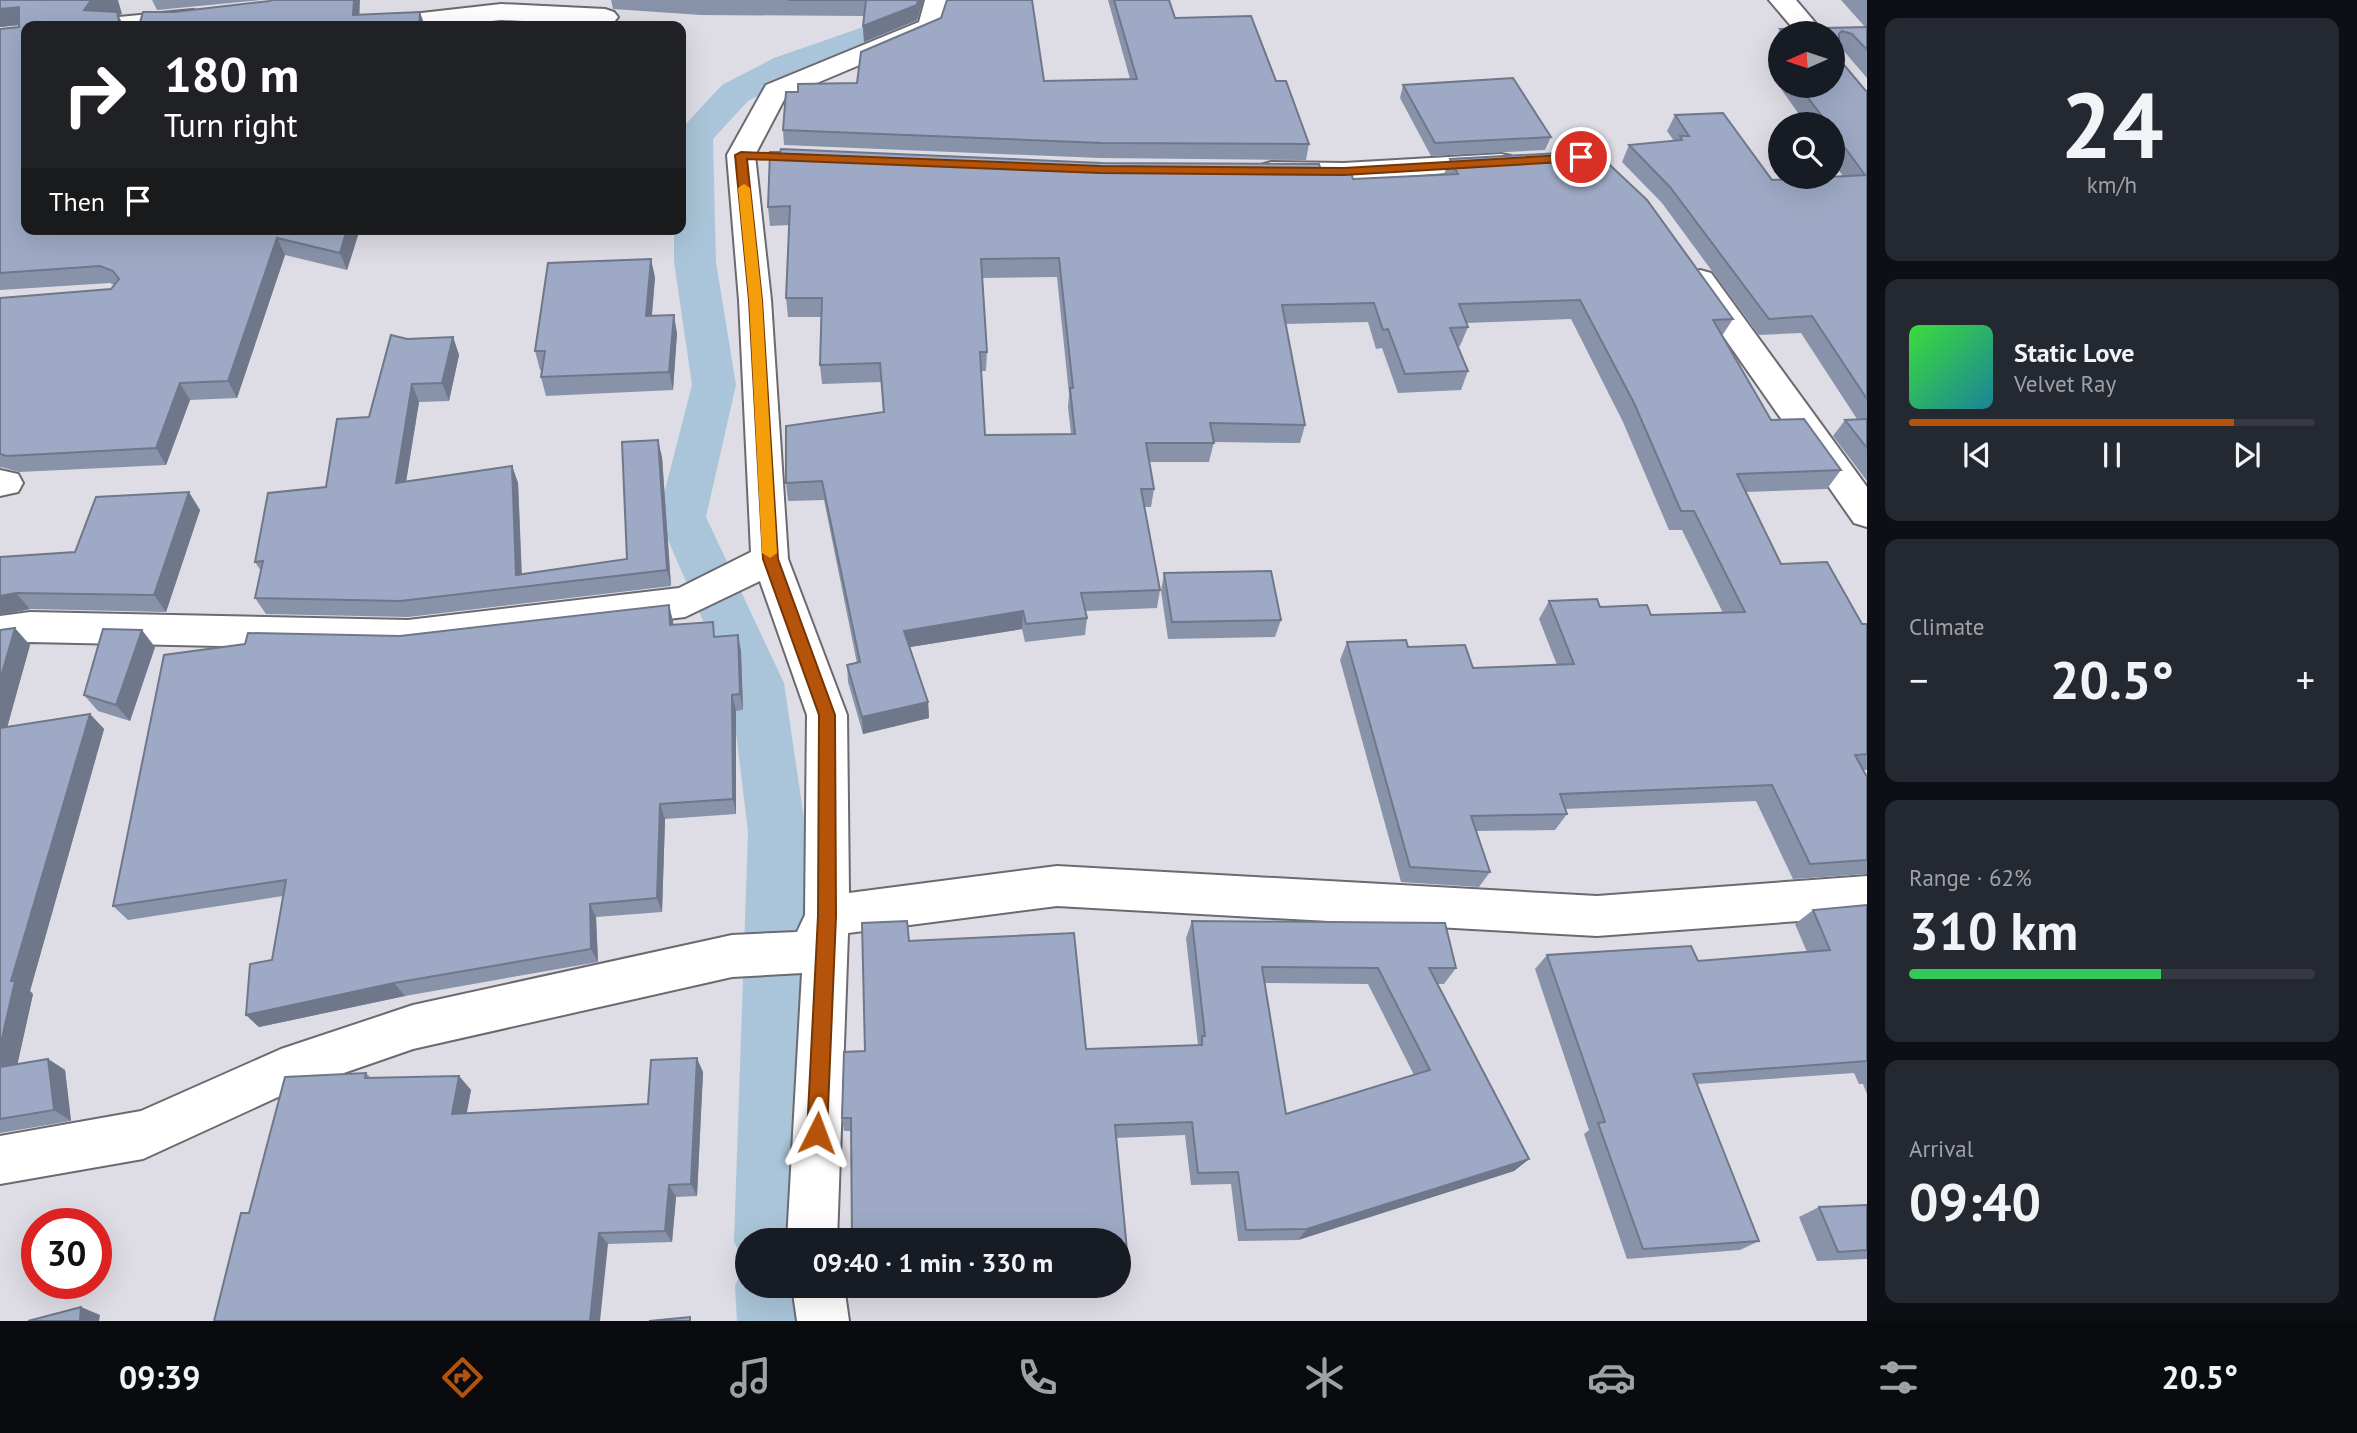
<!DOCTYPE html>
<meta charset="utf-8">
<style>
:root{--surface:#171b24;--page:#242831;--text:#f1f3f6;--muted:#9ea1a6;--line:#363941;--accent:#b45309}
body{margin:0;font-family:"PT Sans",sans-serif;background:var(--page);color:var(--text);height:100vh;display:flex;flex-direction:column;font-size:26px;white-space:nowrap}
*{box-sizing:border-box;margin:0}
p{font-size:23px;color:var(--muted)}
.icon{flex:none;width:38px;height:38px;fill:none;stroke:currentColor;stroke-width:2;stroke-linecap:round;stroke-linejoin:round}
.map{position:relative;flex:1;overflow:hidden}
.panel{display:flex;flex-direction:column;gap:18px;padding:18px;background:#0d0f14;width:490px}
.panel>*{flex:none}
.top-card{position:absolute;left:21px;top:21px;width:665px;height:214px;border-radius:14px;box-shadow:0 7px 28px #0002;background:#202124;color:#fff;overflow:hidden}
.needle{width:46px;rotate:267deg}
.controls{position:absolute;left:1768px;top:21px;display:grid;gap:14px}
.controls a{display:grid;place-items:center;width:77px;height:77px;border-radius:50%;background:var(--surface);box-shadow:0 7px 28px #0002;font-size:35px}
.speed{position:absolute;left:21px;top:1208px;display:flex;gap:14px;font-size:35px;font-weight:700;text-align:center}
.speed>*{display:grid;place-content:center;width:91px;height:91px;border-radius:50%;background:var(--surface);box-shadow:0 7px 28px #0002;line-height:1}
.speed .limit{border:10px solid #d22;background:#fff;color:#111}
.pin{position:absolute;display:grid;place-items:center;width:60px;height:60px;color:#fff;margin:-30px;border:4px solid #fff;border-radius:50%;box-shadow:0 2px 7px #0007}
.me{position:absolute;width:77px;margin:-38px;rotate:3deg;stroke-linejoin:round;filter:drop-shadow(0 0 5px #0008)}
.turn{display:flex;align-items:center;gap:24px;height:147px;padding:0 28px;font-size:32px}
.turn .icon{width:91px;height:91px;stroke-width:2.5}
.turn b{display:block;font-size:49px;line-height:60px}
.then{display:flex;align-items:center;height:66px;padding:0 28px;background:#0003;gap:14px;font-size:26px}
.big{font-size:52px;font-weight:600;line-height:1.1}
.panel .tile{flex:1;display:flex;flex-direction:column;justify-content:center;gap:10px;min-width:0;padding:0 24px;border-radius:14px;background:var(--page)}
.panel .dial{align-items:center;gap:0}
.dial b{font-size:91px;line-height:1}
.song{display:flex;align-items:center;gap:21px}
.cover{width:84px;height:84px;border-radius:10px;background:linear-gradient(135deg,hsl(120 70% 55%),hsl(190 70% 35%))}
.played{height:7px;border-radius:4px;background:linear-gradient(90deg,var(--accent) 80%,var(--line) 80%)}
.keys{display:flex;justify-content:space-around;direction:ltr}
.heat{display:flex;justify-content:space-between;align-items:center;font-size:38px;direction:ltr}
.charge{height:10px;border-radius:5px;background:linear-gradient(90deg,#34c759 62%,var(--line) 0)}
.trip{position:absolute;left:735px;top:1228px;width:396px;height:70px;border-radius:35px;background:var(--surface);box-shadow:0 7px 28px #0002;font-weight:600;line-height:70px;text-align:center}
.tabs{display:flex;height:112px;justify-content:space-around;align-items:center;background:#090b0e;color:var(--muted)}
.tabs .icon{width:49px;height:49px}
.tabs .selected{color:var(--accent)}
.tabs b{font-size:32px;color:var(--text)}
main{display:flex;flex:1;min-height:0}
.map>svg:first-child{display:block}
.lines{fill:none;stroke-linecap:round;stroke-linejoin:round}
.canal{fill:#aac5d9;fill-rule:evenodd}
.minor-casing{stroke:#6b6a71;stroke-width:4}
.minor{fill:#fff;fill-rule:evenodd}
.wall{fill:#8892a9;fill-rule:evenodd}
.shaded-wall{fill:#6f778a}
.building{fill:#9eaac5;stroke:#6f778a;stroke-width:2;fill-rule:evenodd}
.route{fill:#b45309;stroke:#753606;stroke-width:2}
.slow{fill:#f59e0b}
</style>
<main>
<div class="map">
<svg width="1867" height="1321" viewBox="0 0 1867 1321">
<rect width="100%" height="100%" fill="#dedde5"/>
<g class="lines">
<polygon class="canal" points="895,0 929,0 925,23 920,30 800,74 748,101 713,139 716,262 736,385 706,517 784,683 806,832 802,1241 747,1241 747,1286 805,1286 807,1321 737,1321 735,1286 744,1265 734,1241 748,832 730,683 658,517 692,385 674,262 674,229 681,229 681,129 722,85 774,58 892,17"/>
<defs>
<g id="minor">
<polygon points="925,0 951,0 940,31 786,96 755,155 771,300 788,559 847,715 849,893 1057,866 1597,896 1867,876 1867,916 1597,936 1057,906 848,933 837,1241 787,1241 802,973 732,977 413,1049 289,1092 143,1159 0,1184 0,1136 141,1111 281,1049 413,1005 732,935 797,932 805,915 807,715 760,581 685,617 408,650 30,642 0,646 0,616 30,612 408,620 679,588 751,552 739,300 727,155 766,85 919,22"/>
<polygon points="1769,0 1796,0 1824,33 1797,33"/>
<polygon points="501,4 605,9 614,12 618,17 614,22 605,25 501,20 442,26 364,26 368,21 377,18"/>
<polygon points="193,10 202,13 206,18 202,23 186,26 95,26 99,21 108,18"/>
<polygon points="1501,154 1511,156 1515,162 1511,168 1344,181 1271,180 1261,177 1257,171 1261,165 1271,162 1344,163"/>
<polygon points="1700,270 1711,273 1867,487 1867,527 1854,523 1689,287 1685,280 1689,273"/>
<polygon points="0,470 18,474 23,483 18,492 0,496"/>
<polygon points="792,1286 844,1286 849,1321 797,1321"/>
</g>
</defs>
<use href="#minor" class="minor-casing"/>
<use href="#minor" class="minor"/>
</g>
<g class="wall">
<polygon points="0,0 122,14 118,15 26,229 360,229 347,270 285,255 237,398 190,400 166,465 19,472 1,467 0,468 0,298 111,289 114,285 110,283 0,290 0,29 19,27 19,25 0,27"/>
<polygon points="152,0 261,0 157,10"/>
<polygon points="611,0 923,0 917,20 864,42 863,26 864,16 701,15 613,9"/>
<polygon points="1108,0 1169,0 1175,18 1276,81 1309,144 1306,160 1100,158 784,145 783,130 798,92 857,83 941,18 1044,81 1130,79"/>
<polygon points="1841,0 1867,0 1867,78 1843,50 1839,49 1839,59 1865,90 1867,91 1867,481 1833,436 1845,420 1857,419 1801,333 1759,335 1662,203 1622,162 1629,145 1674,141 1667,131 1675,115 1772,180 1843,176 1832,161 1832,124 1806,124 1781,89 1782,86 1832,86 1832,33 1780,33 1780,79 1771,66 1778,54 1771,46 1780,29 1865,27"/>
<polygon points="1403,85 1551,137 1545,150 1431,156 1400,98"/>
<path d="M 1450,159 L 1733,319 L 1722,336 L 1771,420 L 1841,470 L 1827,489 L 1746,492 L 1781,564 L 1862,624 L 1867,624 L 1867,770 L 1863,770 L 1867,777 L 1867,874 L 1793,879 L 1756,801 L 1565,809 L 1567,814 L 1555,830 L 1476,831 L 1490,872 L 1479,887 L 1401,882 L 1340,660 L 1347,642 L 1408,647 L 1473,668 L 1557,665 L 1539,619 L 1549,601 L 1600,607 L 1651,615 L 1723,613 L 1682,530 L 1669,530 L 1623,422 L 1571,319 L 1466,323 L 1468,327 L 1460,346 L 1458,346 L 1468,371 L 1461,390 L 1398,393 L 1382,348 L 1376,349 L 1368,322 L 1286,324 L 1305,425 L 1300,443 L 1214,442 L 1209,462 L 1149,462 L 1154,489 L 1151,507 L 1144,507 L 1160,590 L 1157,608 L 1085,611 L 1087,618 L 1085,635 L 1025,642 L 1022,629 L 910,647 L 928,702 L 929,718 L 863,734 L 848,682 L 847,665 L 857,663 L 824,500 L 788,501 L 786,483 L 883,412 L 881,382 L 822,384 L 820,365 L 821,317 L 788,317 L 786,298 L 789,225 L 770,226 L 768,207 L 1322,174 L 1353,179 L 1444,174 ZM 1057,277 L 1069,394 L 1068,407 L 1071,434 L 985,435 L 981,371 L 986,371 L 987,352 L 982,278 Z"/>
<polygon points="655,277 652,316 677,333 673,390 546,396 541,377 542,370 540,370 535,351"/>
<polygon points="453,337 459,355 449,401 419,402 406,482 512,466 518,483 522,574 627,559 662,457 671,586 408,617 266,614 255,598 261,571 255,562 326,487 369,417 407,339"/>
<polygon points="200,510 166,612 30,609 0,615 0,557 75,552"/>
<polygon points="1164,573 1281,620 1275,637 1168,639 1161,591"/>
<polygon points="673,621 673,625 717,637 741,651 743,710 736,711 736,814 665,819 662,912 596,917 598,962 405,996 259,1027 246,1015 272,960 283,896 128,920 113,906 400,636"/>
<polygon points="0,630 30,645 7,727 90,714 104,729 30,991 33,994 17,1064 48,1059 65,1070 71,1121 0,1133"/>
<polygon points="155,647 130,721 98,711 84,695"/>
<polygon points="1867,905 1867,1094 1863,1084 1859,1084 1854,1073 1697,1084 1759,1241 1740,1250 1627,1259 1584,1134 1589,1130 1535,969 1547,955 1698,961 1807,952 1795,924 1813,910"/>
<path d="M 1192,921 L 1456,968 L 1444,984 L 1437,984 L 1529,1159 L 1514,1171 L 1298,1240 L 1238,1241 L 1231,1184 L 1191,1185 L 1185,1135 L 1116,1138 L 1129,1271 L 1124,1281 L 1118,1281 L 1118,1241 L 851,1131 L 844,1131 L 842,1118 L 865,1051 L 909,941 L 1086,1049 L 1198,1045 L 1186,938 ZM 1265,983 L 1368,984 L 1414,1075 L 1286,1114 Z"/>
<polygon points="703,1072 697,1196 676,1197 672,1242 608,1244 249,1213 366,1073 371,1078 459,1076 471,1090 466,1114 648,1104"/>
<polygon points="1867,1205 1867,1259 1817,1261 1799,1217 1819,1207"/>
<polygon points="853,1286 976,1286 854,1291"/>
</g>
<g class="shaded-wall">
<polygon points="100,0 118,0 122,14 118,15 124,26 120,26 84,10 90,2"/>
<polygon points="354,0 360,0 359,26 353,15"/>
<polygon points="918,0 923,0 917,20 864,42 863,26"/>
<polygon points="19,7 28,24 0,27 0,9"/>
<polygon points="420,12 425,26 419,26"/>
<polygon points="347,229 360,229 347,270 340,253"/>
<polygon points="277,238 285,255 237,398 228,381"/>
<polygon points="651,259 655,277 650,335 646,316"/>
<polygon points="674,315 677,333 673,390 669,372"/>
<polygon points="453,337 459,355 449,401 442,383"/>
<polygon points="180,383 190,400 166,465 156,448"/>
<polygon points="412,384 419,402 403,500 396,483"/>
<polygon points="658,440 662,457 671,586 667,570"/>
<polygon points="512,466 518,483 522,587 516,575"/>
<polygon points="189,492 200,510 166,612 154,595"/>
<polygon points="16,593 30,609 0,615 0,596"/>
<polygon points="669,605 673,621 675,642 670,625"/>
<polygon points="1023,611 1022,629 904,648 904,631"/>
<polygon points="15,628 30,645 2,746 0,744 0,680"/>
<polygon points="142,630 155,647 130,721 116,705"/>
<polygon points="738,635 741,651 743,710 740,694"/>
<polygon points="732,695 736,711 736,814 733,799"/>
<polygon points="928,702 929,718 863,734 862,717"/>
<polygon points="90,714 104,729 30,991 33,994 14,1080 0,1071 0,1047 11,981"/>
<polygon points="660,804 665,819 662,912 657,898"/>
<polygon points="590,904 596,917 598,962 591,949"/>
<polygon points="394,983 405,996 259,1027 246,1015"/>
<polygon points="697,1058 703,1072 697,1196 691,1184"/>
<polygon points="48,1059 65,1070 71,1121 54,1110"/>
<polygon points="459,1076 471,1090 464,1128 452,1114"/>
<polygon points="1529,1159 1514,1171 1298,1240 1307,1229"/>
<polygon points="669,1185 676,1197 672,1242 665,1231"/>
<polygon points="599,1233 608,1244 600,1321 590,1321"/>
<polygon points="81,1307 100,1315 99,1321 80,1321"/>
</g>
<g class="building">
<polygon points="0,0 100,0 90,2 84,10 117,12 120,26 26,26 26,229 347,229 340,253 277,238 228,381 180,383 156,448 7,456 0,454 0,298 111,289 119,279 113,271 100,266 0,273 0,29 19,27 19,7 0,9"/>
<polygon points="271,0 354,0 353,15 420,12 419,26 139,26 143,12 174,12 270,1"/>
<polygon points="788,0 918,0 917,5 863,26 866,0"/>
<polygon points="947,0 1032,0 1044,81 1137,79 1114,0 1169,0 1175,18 1251,16 1276,81 1286,81 1309,144 1102,143 783,130 786,92 798,92 798,84 857,83 861,52 941,18"/>
<polygon points="1867,27 1867,50 1852,34 1842,31 1839,34 1839,59 1865,90 1867,91 1867,399 1812,316 1769,319 1670,187 1629,145 1682,140 1680,136 1689,136 1675,115 1723,113 1772,180 1865,175 1832,130 1832,124 1828,124 1799,86 1832,86 1832,33 1783,33 1780,29"/>
<polygon points="1513,78 1551,137 1435,143 1403,85"/>
<path d="M 781,149 L 1102,163 L 1319,164 L 1322,174 L 1351,173 L 1353,179 L 1458,174 L 1450,159 L 1595,151 L 1647,200 L 1733,319 L 1713,320 L 1771,420 L 1804,419 L 1841,470 L 1737,474 L 1781,564 L 1827,562 L 1862,624 L 1867,624 L 1867,754 L 1855,755 L 1867,777 L 1867,860 L 1810,864 L 1772,785 L 1560,794 L 1567,814 L 1471,816 L 1490,872 L 1410,867 L 1347,642 L 1406,640 L 1408,647 L 1465,645 L 1473,668 L 1574,664 L 1549,601 L 1597,599 L 1600,607 L 1647,605 L 1651,615 L 1745,612 L 1694,511 L 1681,511 L 1634,403 L 1580,300 L 1459,304 L 1468,327 L 1450,328 L 1468,371 L 1405,374 L 1388,329 L 1383,330 L 1374,303 L 1282,305 L 1305,425 L 1210,423 L 1214,443 L 1146,443 L 1154,489 L 1141,489 L 1160,590 L 1081,593 L 1087,618 L 1026,624 L 1023,611 L 904,631 L 928,702 L 862,717 L 847,665 L 860,662 L 822,481 L 786,483 L 786,426 L 884,412 L 880,363 L 820,365 L 822,298 L 786,298 L 790,206 L 768,207 L 770,152 L 780,152 ZM 1059,258 L 1073,388 L 1070,388 L 1075,434 L 985,435 L 980,352 L 987,352 L 981,259 Z"/>
<polygon points="651,259 646,316 674,315 669,372 541,377 545,351 535,351 548,263"/>
<polygon points="391,335 407,339 453,337 442,383 412,384 396,483 512,466 516,575 627,559 622,442 658,440 667,570 400,601 255,598 263,561 255,562 268,493 326,487 337,419 369,417"/>
<polygon points="1867,419 1867,448 1845,420"/>
<polygon points="189,492 154,595 16,593 0,596 0,557 75,552 96,497"/>
<polygon points="1271,571 1281,620 1172,622 1164,573"/>
<polygon points="669,605 670,625 713,622 714,637 738,635 740,694 732,695 733,799 660,804 657,898 590,904 591,949 394,983 246,1015 250,964 272,960 286,880 113,906 164,655 245,644 248,633 400,636"/>
<polygon points="15,628 0,680 0,630"/>
<polygon points="103,629 142,630 116,705 84,695"/>
<polygon points="90,714 11,981 15,981 0,1047 0,728"/>
<polygon points="1867,905 1867,1061 1693,1074 1759,1241 1643,1249 1598,1123 1605,1122 1547,955 1691,946 1698,961 1830,950 1813,910"/>
<path d="M 907,921 L 909,941 L 1074,933 L 1086,1049 L 1202,1045 L 1202,1036 L 1205,1036 L 1192,921 L 1445,923 L 1456,968 L 1429,968 L 1529,1159 L 1307,1229 L 1246,1230 L 1238,1172 L 1198,1173 L 1192,1122 L 1115,1125 L 1129,1271 L 1118,1271 L 1118,1241 L 852,1241 L 851,1118 L 842,1118 L 843,1084 L 844,1052 L 865,1051 L 862,923 ZM 1262,967 L 1378,968 L 1430,1070 L 1286,1114 Z"/>
<polygon points="697,1058 691,1184 669,1185 665,1231 599,1233 590,1321 214,1321 241,1213 249,1213 285,1077 366,1073 365,1078 459,1076 452,1114 648,1104 651,1060"/>
<polygon points="48,1059 54,1110 0,1119 0,1067"/>
<polygon points="1867,1205 1867,1250 1838,1252 1819,1207"/>
<polygon points="81,1307 80,1321 28,1321"/>
<polygon points="690,1317 690,1321 649,1321"/>
</g>
<polygon class="route" points="741,152 1100,166 1344,168 1581,154 1587,157 1581,161 1344,175 1100,173 747,159 762,300 778,559 835,715 836,916 827,1133 824,1140 817,1143 810,1140 807,1133 818,916 819,715 763,559 749,300 735,155"/>
<polygon class="slow" points="744,184 750,188 762,300 777,553 770,558 762,553 749,300 738,188"/>
</svg>
<div class="controls">
<a><svg class="needle" viewBox="-14 -14 28 28"><path d="M0-13l5 13h-10z" fill="#e53935"/><path d="M0 13l5-13h-10z" fill="#9ea1a6"/></svg></a>
<a><svg class="icon" aria-label="search" viewBox="0 0 24 24"><circle cx="10" cy="10" r="6"/><path d="M15 15l6 6"/></svg></a>
</div>
<div class="speed"><div class="limit">30</div></div>
<div class="pin" style="left:1581px;top:157px;background:#d93025"><svg class="icon" aria-label="arrive" viewBox="0 0 24 24"><path d="M6 21V4h12l-3 4 3 4H6"/></svg></div>
<svg class="me" style="left:817px;top:1133px" viewBox="-20 -20 40 40"><path d="M0-17L14 15 0 8-14 15z" fill="#b45309" stroke="#fff" stroke-width="4"/></svg>
<div class="trip">09:40 · 1 min · 330 m</div>
<div class="top-card">
<div class="turn"><svg class="icon" aria-label="right" viewBox="0 0 24 24"><path d="M7 20v-9h11M14 6l5 5-5 5"/></svg><div><b>180 m</b>Turn right</div></div>
<div class="then">Then<svg class="icon" aria-label="arrive" viewBox="0 0 24 24"><path d="M6 21V4h12l-3 4 3 4H6"/></svg></div>
</div>
</div>
<section class="panel">
<div class="tile dial"><b>24</b><p>km/h</p></div>
<div class="tile">
<div class="song"><i class="cover"></i><div><b>Static Love</b><p>Velvet Ray</p></div></div>
<div class="played"></div>
<div class="keys"><svg class="icon" aria-label="previous" viewBox="0 0 24 24"><path d="M18 5L8 12l10 7zM5 5v14"/></svg><svg class="icon" aria-label="pause" viewBox="0 0 24 24"><path d="M8 5v14M16 5v14"/></svg><svg class="icon" aria-label="next" viewBox="0 0 24 24"><path d="M6 5l10 7-10 7zM19 5v14"/></svg></div>
</div>
<div class="tile"><p>Climate</p>
<div class="heat"><a>−</a><b class="big">20.5°</b><a>+</a></div>
</div>
<div class="tile"><p>Range · 62%</p><b class="big">310 km</b><div class="charge"></div></div>
<div class="tile"><p>Arrival</p><b class="big">09:40</b></div>
</section>
</main>
<nav class="tabs">
<b>09:39</b>
<svg class="icon selected" aria-label="directions" viewBox="0 0 24 24"><path d="M12 3l9 9-9 9-9-9zM9 14v-3h6M13 9l2 2-2 2"/></svg>
<svg class="icon" aria-label="music" viewBox="0 0 24 24"><path d="M9 18V5l10-2v13"/><circle cx="6" cy="18" r="3"/><circle cx="16" cy="16" r="3"/></svg>
<svg class="icon" aria-label="phone" viewBox="0 0 24 24"><path d="M5 4h4l2 5-3 2q2 4 5 5l2-3 5 2v4C11 20 4 13 5 4z"/></svg>
<svg class="icon" aria-label="climate" viewBox="0 0 24 24"><path d="M12 3v18M4 7l16 10M4 17L20 7"/></svg>
<svg class="icon" aria-label="car" viewBox="0 0 24 24"><path d="M5 17H2v-5l4-1 3-4h7l3 4 3 1v5h-3M9 17h6M6 11h13"/><circle cx="7" cy="17" r="2"/><circle cx="17" cy="17" r="2"/></svg>
<svg class="icon" aria-label="filters" viewBox="0 0 24 24"><path d="M4 7h16M4 17h16"/><circle cx="9" cy="7" r="2"/><circle cx="15" cy="17" r="2"/></svg>
<b>20.5°</b>
</nav>
